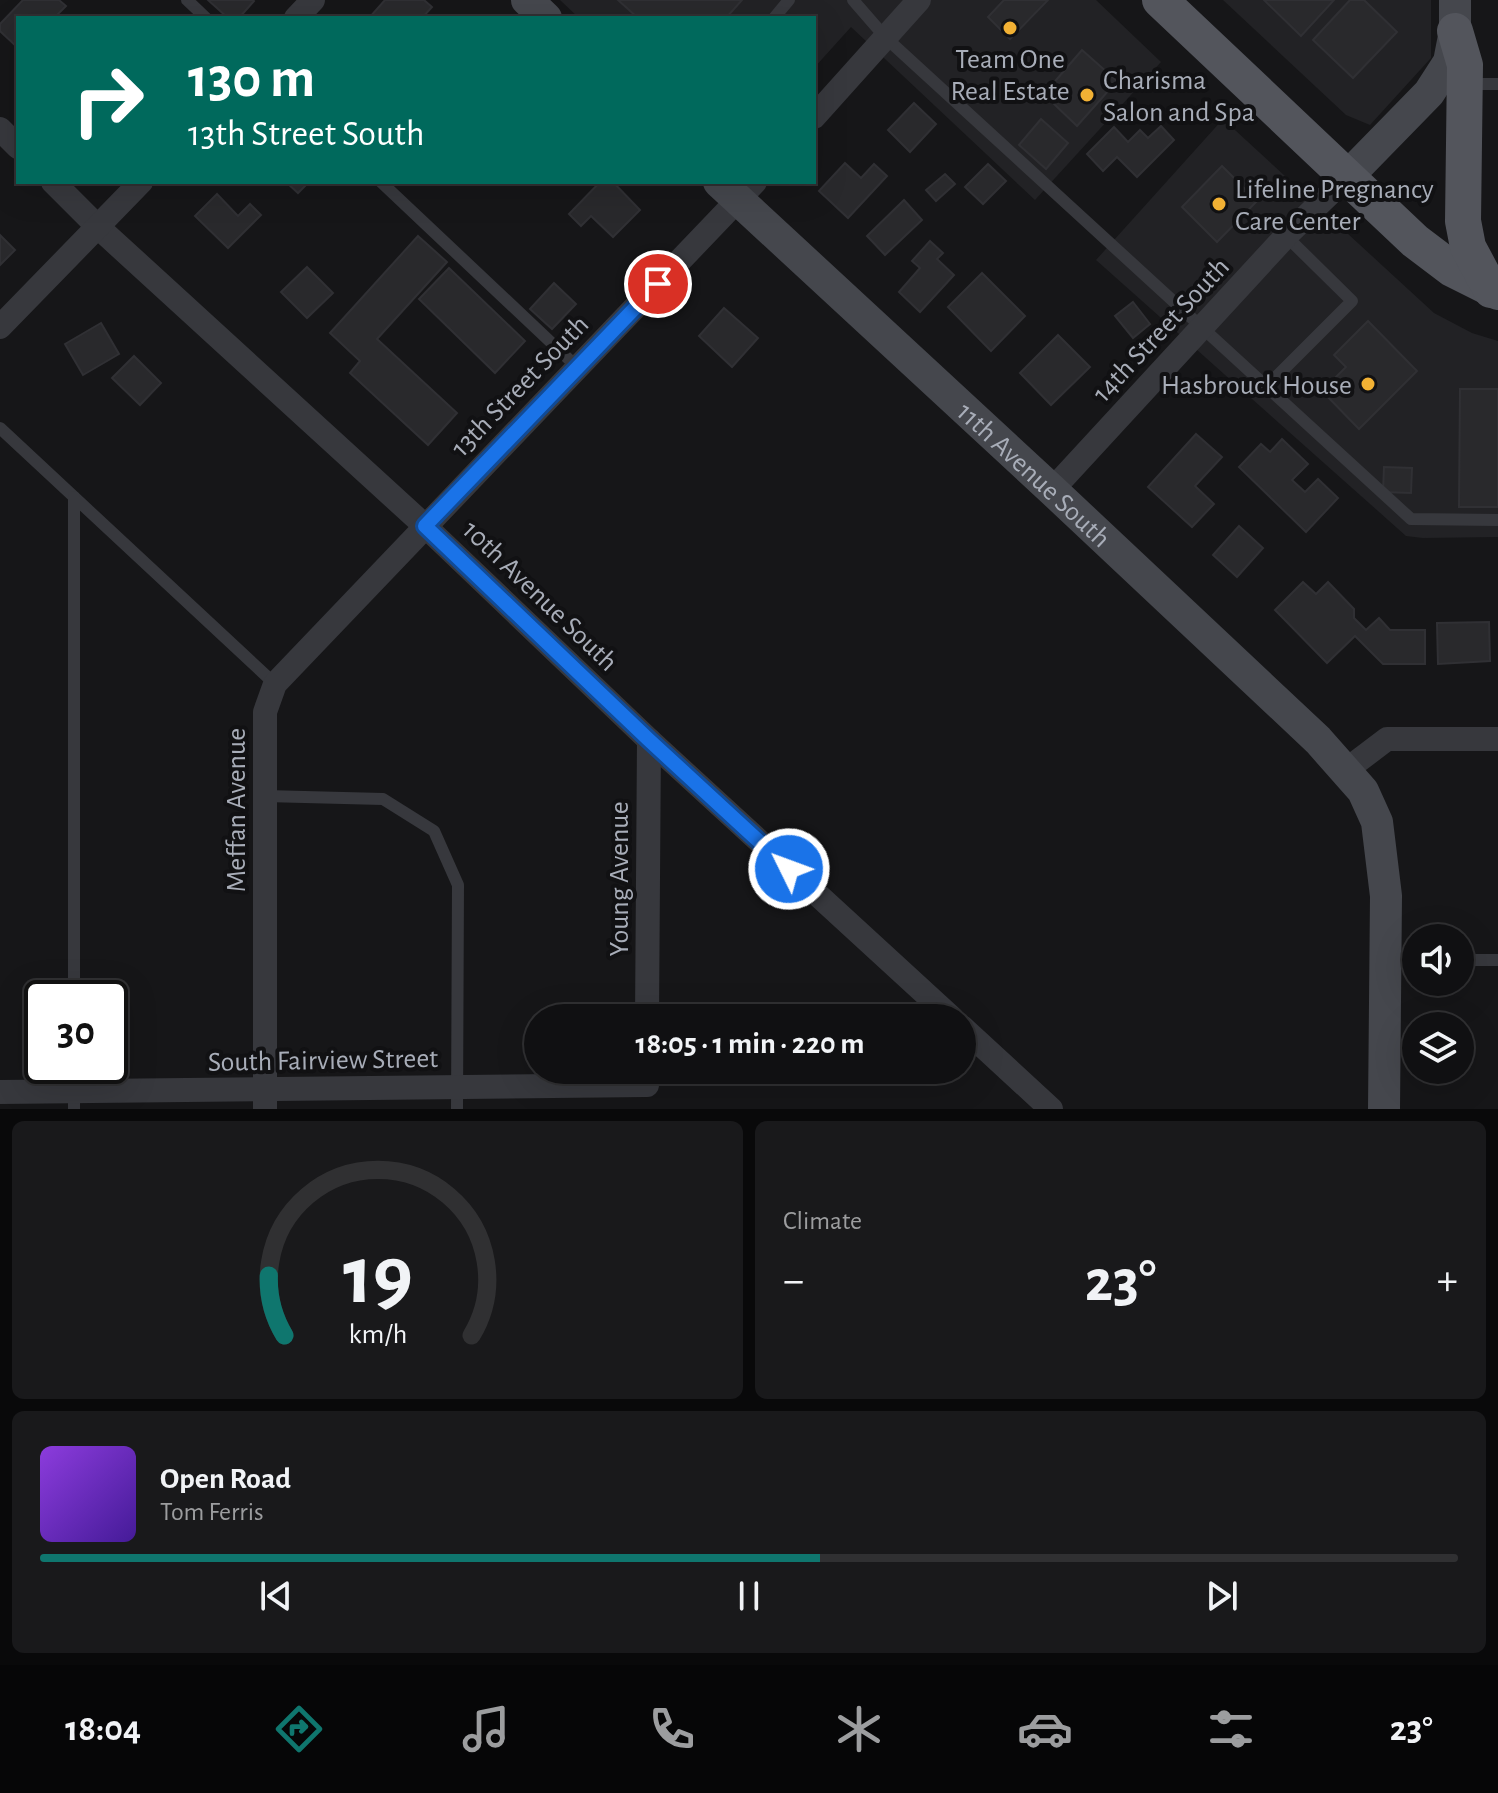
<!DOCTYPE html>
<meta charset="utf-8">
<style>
:root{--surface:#101012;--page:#19191b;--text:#f1f3f6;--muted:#9c9d9f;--line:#303032;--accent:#0f766e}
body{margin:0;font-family:"Alegreya Sans",sans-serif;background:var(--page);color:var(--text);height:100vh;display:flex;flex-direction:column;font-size:30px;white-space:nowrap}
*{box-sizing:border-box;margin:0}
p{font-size:26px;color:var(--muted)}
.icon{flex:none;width:44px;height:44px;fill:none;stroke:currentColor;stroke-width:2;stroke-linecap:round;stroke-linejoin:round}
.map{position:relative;height:1109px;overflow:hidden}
.side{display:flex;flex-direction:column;gap:12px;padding:12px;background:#09090a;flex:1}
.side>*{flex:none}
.top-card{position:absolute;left:16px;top:16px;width:800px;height:168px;border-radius:0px;box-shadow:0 8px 32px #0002,0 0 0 2px var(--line);background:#00695c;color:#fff;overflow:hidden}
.controls{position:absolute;left:1402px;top:924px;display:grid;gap:16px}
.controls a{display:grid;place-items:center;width:72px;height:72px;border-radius:50%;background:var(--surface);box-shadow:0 8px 32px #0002,0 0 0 2px var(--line);font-size:40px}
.speed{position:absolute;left:24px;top:980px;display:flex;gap:16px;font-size:40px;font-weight:700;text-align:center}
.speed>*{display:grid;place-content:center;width:104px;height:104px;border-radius:50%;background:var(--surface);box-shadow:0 8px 32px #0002,0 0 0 2px var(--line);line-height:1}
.speed .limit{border:4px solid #111;border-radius:12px;background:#fff;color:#111}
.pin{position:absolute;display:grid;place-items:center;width:68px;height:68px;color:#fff;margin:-34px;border:4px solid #fff;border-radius:50%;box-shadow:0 2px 8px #0007}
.me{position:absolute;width:88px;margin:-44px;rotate:312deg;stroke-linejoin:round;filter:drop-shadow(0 0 6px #0008)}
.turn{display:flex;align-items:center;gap:28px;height:168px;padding:0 40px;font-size:36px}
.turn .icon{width:104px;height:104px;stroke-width:2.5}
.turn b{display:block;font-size:56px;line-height:68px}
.big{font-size:60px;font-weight:700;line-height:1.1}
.side .card{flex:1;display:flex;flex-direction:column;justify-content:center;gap:12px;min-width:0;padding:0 28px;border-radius:12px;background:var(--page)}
.side .dial{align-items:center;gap:0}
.dial svg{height:208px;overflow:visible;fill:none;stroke:var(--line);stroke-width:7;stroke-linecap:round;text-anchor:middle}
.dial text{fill:var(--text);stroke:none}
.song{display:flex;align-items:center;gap:24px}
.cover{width:96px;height:96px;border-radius:12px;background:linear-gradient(135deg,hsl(270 70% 55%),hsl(260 70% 35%))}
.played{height:8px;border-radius:4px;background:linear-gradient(90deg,var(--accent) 55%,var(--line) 55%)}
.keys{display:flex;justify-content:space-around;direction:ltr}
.heat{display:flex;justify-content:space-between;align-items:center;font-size:44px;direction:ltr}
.side .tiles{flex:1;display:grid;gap:12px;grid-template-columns:1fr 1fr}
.card:last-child{grid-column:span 2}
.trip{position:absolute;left:524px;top:1004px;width:452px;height:80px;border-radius:40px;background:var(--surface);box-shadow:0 8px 32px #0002,0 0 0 2px var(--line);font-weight:700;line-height:80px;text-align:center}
.dock{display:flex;height:128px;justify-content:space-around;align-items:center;background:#060607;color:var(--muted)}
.dock .icon{width:56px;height:56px}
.dock .current{color:var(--accent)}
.dock b{font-size:36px;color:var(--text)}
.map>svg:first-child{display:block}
.built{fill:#222225}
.building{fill:#29292c;stroke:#303034;stroke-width:2}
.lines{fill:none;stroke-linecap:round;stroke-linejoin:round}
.lane{stroke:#37383d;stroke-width:12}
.street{stroke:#37383d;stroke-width:24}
.secondary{stroke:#45474d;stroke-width:32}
.primary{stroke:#53555c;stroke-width:36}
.route-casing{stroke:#114b97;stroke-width:20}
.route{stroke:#1a73e8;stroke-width:14}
.poi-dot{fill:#f2b134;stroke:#111113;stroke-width:3}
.labels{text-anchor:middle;stroke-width:8;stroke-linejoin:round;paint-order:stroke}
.poi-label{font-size:28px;fill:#a8adb8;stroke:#111113;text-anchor:start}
.street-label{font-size:28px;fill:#a8adb8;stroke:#111113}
</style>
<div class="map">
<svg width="1498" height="1109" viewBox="0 0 1498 1109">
<rect width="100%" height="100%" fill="#161618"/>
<g class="built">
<polygon points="560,0 1096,0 1161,62 1035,200 851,27 814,68 814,18 579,18"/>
<polygon points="1223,0 1431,0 1431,58 1370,125 1346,115"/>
<polygon points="1223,119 1434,313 1472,333 1498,341 1498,537 1423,538 1406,536 1096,260"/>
</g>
<g class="building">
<polygon points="23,0 59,0 66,6 54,18 18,18 18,48 0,31 0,24"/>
<polygon points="208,0 253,0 254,1 239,18 228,18"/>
<polygon points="385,0 424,0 432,7 422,18 369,18"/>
<polygon points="618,0 742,0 726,18 638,18"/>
<polygon points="1004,0 1048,0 1010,39 988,17"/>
<polygon points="1264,0 1334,0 1301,36"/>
<polygon points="1350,0 1364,0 1397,32 1353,78 1313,40"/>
<polygon points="1082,50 1117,81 1077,126 1054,104 1062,95 1051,86"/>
<polygon points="914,103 936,124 910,152 888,130"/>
<polygon points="1041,119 1068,143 1046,169 1019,145"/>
<polygon points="1161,126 1174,140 1137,177 1117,157 1103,171 1087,154 1114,127 1128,142 1140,130 1148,138"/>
<polygon points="845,163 861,178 874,164 887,176 848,218 819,191"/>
<polygon points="988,164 1006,181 983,204 965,187"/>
<polygon points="1222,166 1257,201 1217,242 1182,207"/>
<polygon points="945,174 955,184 936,201 926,190"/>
<polygon points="286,182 309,182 298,193"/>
<polygon points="600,182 613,182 640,210 613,237 591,216 581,226 569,214"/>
<polygon points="217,194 238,216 250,204 261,215 228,248 195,216"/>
<polygon points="904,200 922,220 885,255 867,236"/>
<polygon points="0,235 15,250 0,265"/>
<polygon points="418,236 447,262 377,339 457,413 428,445 350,373 360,361 330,333"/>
<polygon points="930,241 943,253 937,259 954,275 920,312 899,292 920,268 912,261"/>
<polygon points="307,267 333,293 307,318 281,292"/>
<polygon points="449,268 525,341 495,373 419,299"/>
<polygon points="982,273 1025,316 991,351 948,307"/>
<polygon points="554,283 576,304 552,329 530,309"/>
<polygon points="1133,302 1150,324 1133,338 1115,316"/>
<polygon points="724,308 758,338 732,367 699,336"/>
<polygon points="1368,321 1417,371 1359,429 1322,391 1346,367 1334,355"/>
<polygon points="101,323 119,354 83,375 65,344"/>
<polygon points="1058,335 1090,367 1051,405 1020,373"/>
<polygon points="134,356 161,383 140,405 112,378"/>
<polygon points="1460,389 1498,389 1498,507 1459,507"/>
<polygon points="1196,434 1222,457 1195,486 1214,504 1192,527 1148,487"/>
<polygon points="1282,439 1308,464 1292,480 1305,492 1318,479 1338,498 1306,532 1239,467 1261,444 1270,452"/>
<polygon points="1384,467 1412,468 1411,493 1383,492"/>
<polygon points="1239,526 1263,548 1237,577 1213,555"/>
<polygon points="1303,582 1316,594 1328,582 1354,609 1354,618 1366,630 1379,618 1390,630 1425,630 1425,664 1383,664 1355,636 1327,663 1275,610"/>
<polygon points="1489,622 1490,661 1438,664 1437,623"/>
</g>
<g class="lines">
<g class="lane">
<polyline points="187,0 206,18"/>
<polyline points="853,0 886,38 1411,519 1498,520"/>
<polyline points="774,18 789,0"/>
<polyline points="1468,84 1498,84"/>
<polyline points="381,182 577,367"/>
<polyline points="1267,386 1352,301 1286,236"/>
<polyline points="0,428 275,684"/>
<polyline points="74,497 74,998"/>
<polyline points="265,796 383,799 434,831 458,885 457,1109"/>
<polyline points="1389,960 1416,960"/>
<polyline points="1460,960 1498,960"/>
<polyline points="74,1066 74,1109"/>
</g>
<g class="street">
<polyline points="296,18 313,0"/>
<polyline points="814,117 919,0"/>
<polyline points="0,129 18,147"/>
<polyline points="53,182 98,227 425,526 649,740 952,1018"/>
<polyline points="0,327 141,182"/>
<polyline points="1052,490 1286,236 1348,176"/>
<polyline points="1346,770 1387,739 1498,739"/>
<polyline points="647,1018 649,740"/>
<polyline points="962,1027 1051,1109"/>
<polyline points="0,1092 647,1085"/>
<polyline points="265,1109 265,712 275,684 755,182"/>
</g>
<g class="secondary">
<polyline points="527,0 546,18"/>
<polyline points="1348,176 1429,93 1449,62 1455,31 1455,0"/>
<path id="s1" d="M 719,182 L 1052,490 L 1318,740 L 1363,791 L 1377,822 L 1386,896 L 1384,1109"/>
</g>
<g class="primary">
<polyline points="1160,0 1415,241 1452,269 1498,292"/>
<polyline points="1455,31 1465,65 1463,221 1468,247 1491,290"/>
</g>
</g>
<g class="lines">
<defs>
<polyline id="route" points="658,284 425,526 649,740 789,869"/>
</defs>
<use href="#route" class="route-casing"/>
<use href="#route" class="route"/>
</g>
<g class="poi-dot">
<circle cx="1010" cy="28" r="8"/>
<circle cx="1087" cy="95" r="8"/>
<circle cx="1219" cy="204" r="8"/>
<circle cx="1368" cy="384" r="8"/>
</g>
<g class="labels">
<g class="poi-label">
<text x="1010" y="68" text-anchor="middle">Team One<tspan x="1010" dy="32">Real Estate</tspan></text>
<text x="1103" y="89">Charisma<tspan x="1103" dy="32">Salon and Spa</tspan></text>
<text x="1235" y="198">Lifeline Pregnancy<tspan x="1235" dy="32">Care Center</tspan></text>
<text x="1352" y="394" text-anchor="end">Hasbrouck House</text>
</g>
<g class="street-label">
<text transform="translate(1160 329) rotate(-47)" y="10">14th Street South</text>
<text transform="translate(519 385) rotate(-46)" y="10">13th Street South</text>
<text dy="10" stroke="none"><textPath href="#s1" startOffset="430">11th Avenue South</textPath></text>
<text transform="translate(541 595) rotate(44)" y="10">10th Avenue South</text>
<text transform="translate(235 810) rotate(-90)" y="10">Meffan Avenue</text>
<text transform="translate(618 879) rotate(-90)" y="10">Young Avenue</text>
<text transform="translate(323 1059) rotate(-1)" y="10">South Fairview Street</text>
</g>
</g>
</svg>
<div class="controls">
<a><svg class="icon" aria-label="sound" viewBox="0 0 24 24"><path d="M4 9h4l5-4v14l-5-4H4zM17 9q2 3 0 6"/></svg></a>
<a><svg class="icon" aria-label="layers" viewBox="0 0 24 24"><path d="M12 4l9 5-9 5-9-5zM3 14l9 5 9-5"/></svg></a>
</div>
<div class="speed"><div class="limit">30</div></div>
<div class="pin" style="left:658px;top:284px;background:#d93025"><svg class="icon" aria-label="arrive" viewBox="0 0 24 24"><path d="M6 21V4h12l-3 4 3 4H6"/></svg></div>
<svg class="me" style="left:789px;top:869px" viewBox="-20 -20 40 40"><circle r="17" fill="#1a73e8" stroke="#fff" stroke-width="3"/><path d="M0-11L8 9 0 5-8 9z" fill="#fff"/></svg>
<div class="trip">18:05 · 1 min · 220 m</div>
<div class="top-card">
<div class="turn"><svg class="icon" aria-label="right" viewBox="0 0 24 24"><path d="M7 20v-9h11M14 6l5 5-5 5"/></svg><div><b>130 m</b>13th Street South</div></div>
</div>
</div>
<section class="side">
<div class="tiles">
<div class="card dial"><svg viewBox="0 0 100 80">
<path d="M14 69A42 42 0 1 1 86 69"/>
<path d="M14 69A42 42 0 0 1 8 46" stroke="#0f766e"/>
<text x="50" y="56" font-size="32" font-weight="700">19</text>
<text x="50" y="72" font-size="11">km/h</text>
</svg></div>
<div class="card"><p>Climate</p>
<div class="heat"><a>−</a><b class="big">23°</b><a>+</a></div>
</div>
<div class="card">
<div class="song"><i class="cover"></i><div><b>Open Road</b><p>Tom Ferris</p></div></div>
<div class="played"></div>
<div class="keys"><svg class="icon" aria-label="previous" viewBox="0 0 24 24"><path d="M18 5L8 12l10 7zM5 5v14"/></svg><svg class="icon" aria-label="pause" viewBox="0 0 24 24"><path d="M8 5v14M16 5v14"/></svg><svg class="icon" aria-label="next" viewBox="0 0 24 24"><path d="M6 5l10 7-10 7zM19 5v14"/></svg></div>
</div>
</div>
</section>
<nav class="dock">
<b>18:04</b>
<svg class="icon current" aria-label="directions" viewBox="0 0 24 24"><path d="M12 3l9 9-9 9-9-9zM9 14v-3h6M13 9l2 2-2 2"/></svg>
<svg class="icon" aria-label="music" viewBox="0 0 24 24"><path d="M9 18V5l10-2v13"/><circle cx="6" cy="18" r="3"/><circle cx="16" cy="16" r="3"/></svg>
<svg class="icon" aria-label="phone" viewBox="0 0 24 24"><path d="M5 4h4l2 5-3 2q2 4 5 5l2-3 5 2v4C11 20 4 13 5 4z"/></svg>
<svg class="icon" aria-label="climate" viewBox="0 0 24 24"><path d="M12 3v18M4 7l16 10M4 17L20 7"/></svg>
<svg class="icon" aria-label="car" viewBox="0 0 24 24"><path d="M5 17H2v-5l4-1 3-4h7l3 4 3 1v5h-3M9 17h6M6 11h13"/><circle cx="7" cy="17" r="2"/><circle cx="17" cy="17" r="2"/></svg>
<svg class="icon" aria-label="filters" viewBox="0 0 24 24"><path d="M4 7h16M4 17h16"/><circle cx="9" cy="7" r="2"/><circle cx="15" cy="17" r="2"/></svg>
<b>23°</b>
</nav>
